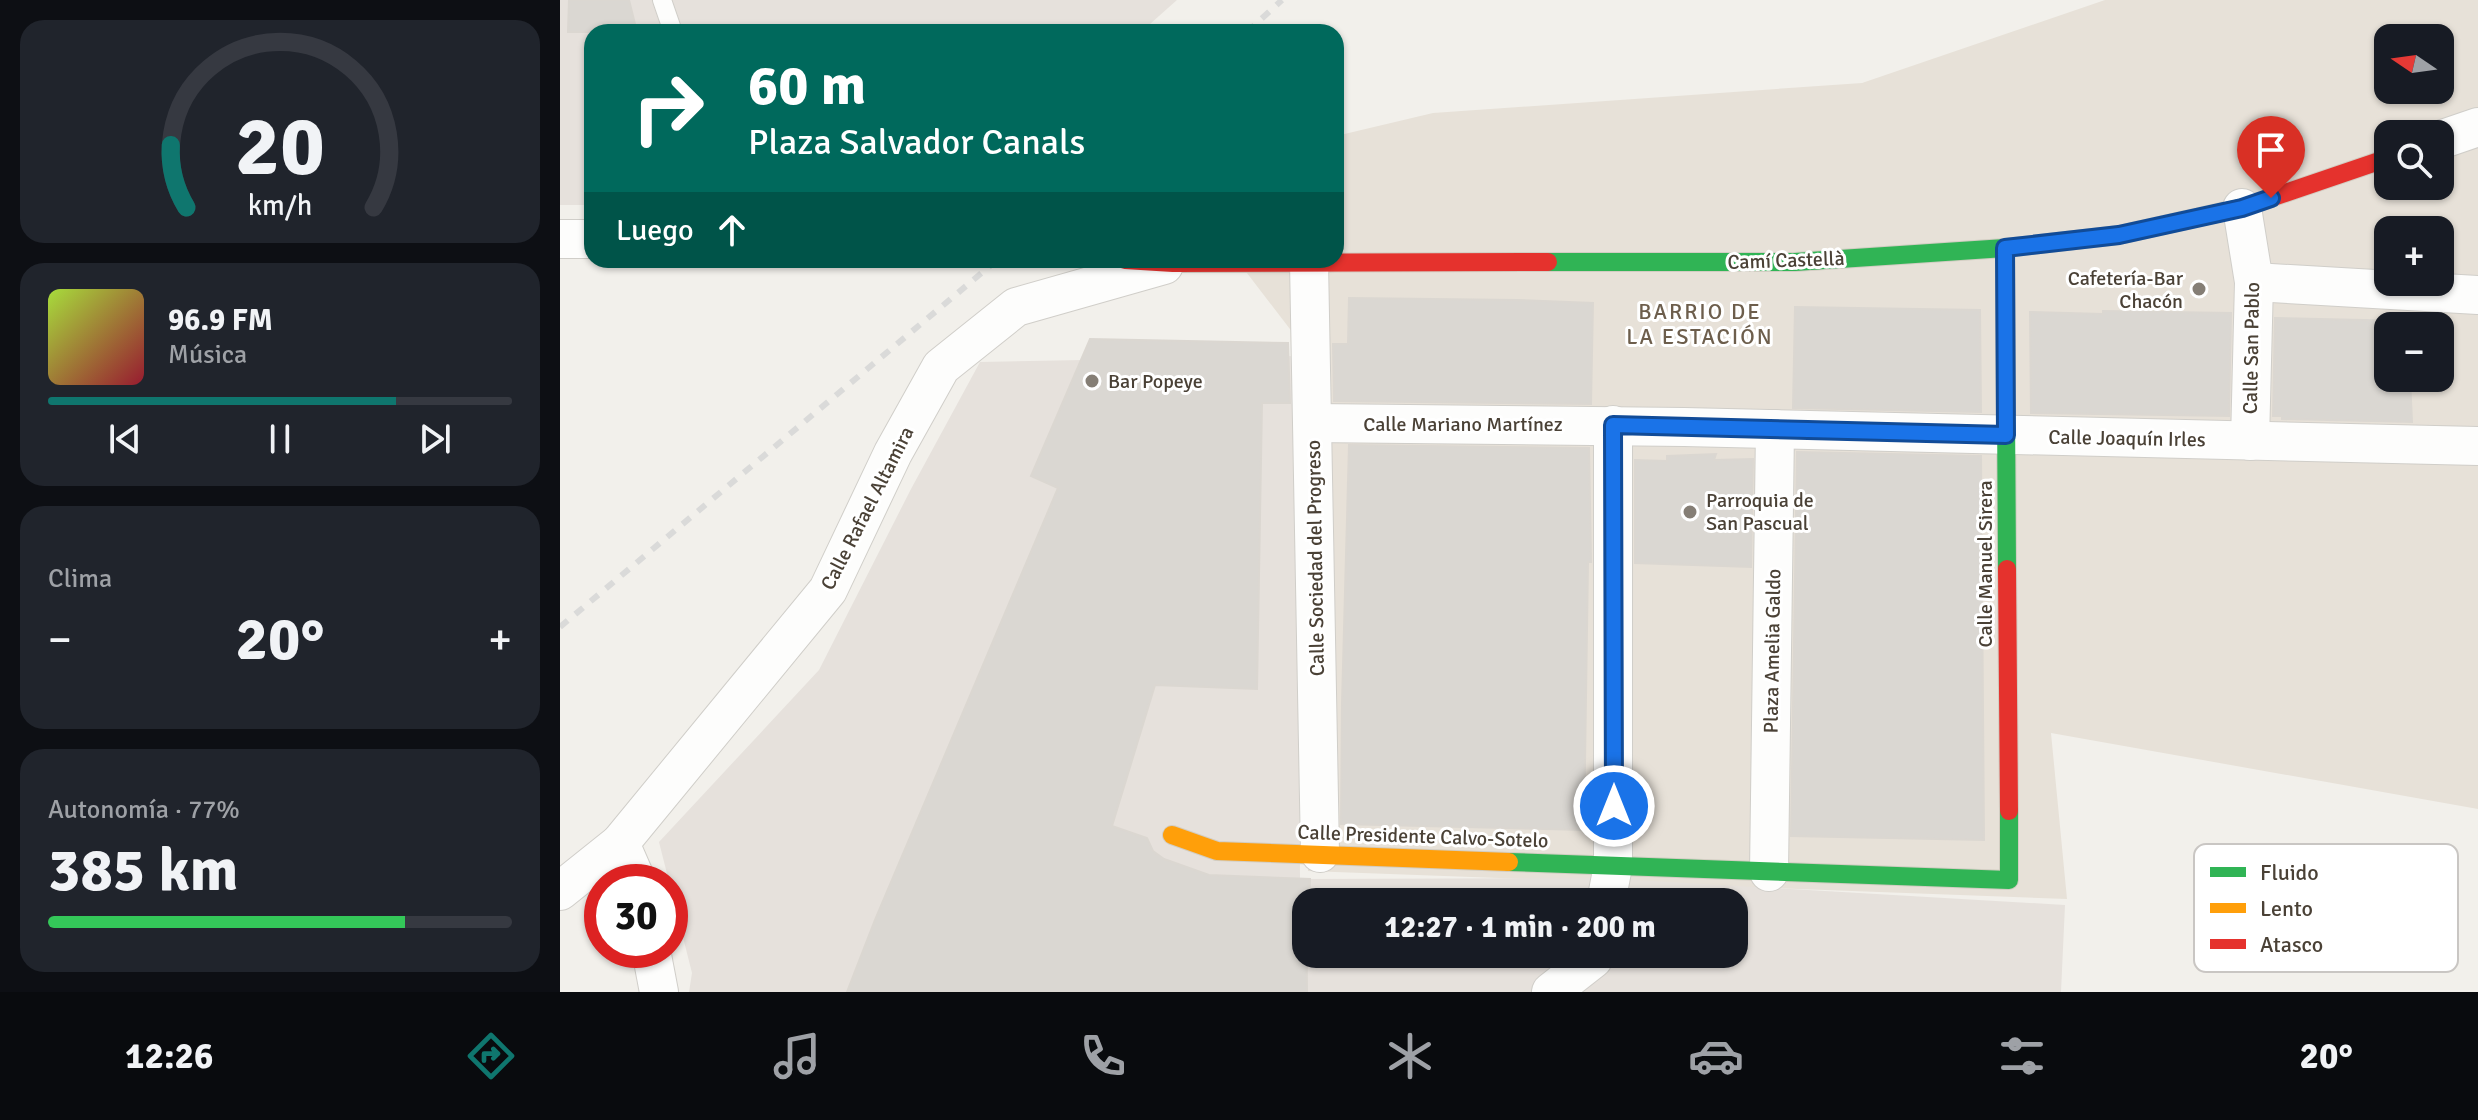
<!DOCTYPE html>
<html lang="es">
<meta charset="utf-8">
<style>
:root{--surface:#171b24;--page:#20242c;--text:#f1f3f6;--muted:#9ea1a6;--line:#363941;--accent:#0f766e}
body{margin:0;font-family:Signika,sans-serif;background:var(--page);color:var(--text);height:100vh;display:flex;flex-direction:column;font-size:30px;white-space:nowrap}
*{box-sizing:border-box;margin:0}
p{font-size:26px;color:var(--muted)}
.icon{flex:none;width:44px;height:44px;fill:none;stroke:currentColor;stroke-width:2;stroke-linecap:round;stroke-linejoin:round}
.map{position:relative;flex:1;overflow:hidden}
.sheet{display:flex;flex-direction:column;gap:20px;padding:20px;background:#0d0f14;width:560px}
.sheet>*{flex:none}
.guide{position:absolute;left:24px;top:24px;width:760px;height:244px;border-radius:24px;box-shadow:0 2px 6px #0004;background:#00695c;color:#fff;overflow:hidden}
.needle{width:52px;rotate:283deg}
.buttons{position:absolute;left:1814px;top:24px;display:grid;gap:16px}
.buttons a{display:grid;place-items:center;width:80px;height:80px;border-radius:16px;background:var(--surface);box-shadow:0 2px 6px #0004;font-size:40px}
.speed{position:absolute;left:24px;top:864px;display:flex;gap:16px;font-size:40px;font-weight:700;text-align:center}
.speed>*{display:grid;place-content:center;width:104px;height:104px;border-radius:50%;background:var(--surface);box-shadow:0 2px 6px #0004;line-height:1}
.speed .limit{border:12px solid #d22;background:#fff;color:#111}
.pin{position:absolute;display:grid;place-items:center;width:68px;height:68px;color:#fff;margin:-82px -34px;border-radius:50% 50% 50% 0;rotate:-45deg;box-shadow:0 0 8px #0007}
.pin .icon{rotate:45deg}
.me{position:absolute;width:88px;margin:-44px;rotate:0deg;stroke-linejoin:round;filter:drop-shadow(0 0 6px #0008)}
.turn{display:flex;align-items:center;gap:28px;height:168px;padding:0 32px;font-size:36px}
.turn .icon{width:104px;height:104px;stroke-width:2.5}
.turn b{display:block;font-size:56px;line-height:68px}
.then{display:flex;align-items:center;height:76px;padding:0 32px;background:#0003;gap:16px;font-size:30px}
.big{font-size:60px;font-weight:700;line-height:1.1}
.sheet .card{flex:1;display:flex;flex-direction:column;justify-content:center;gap:12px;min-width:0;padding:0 28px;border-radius:24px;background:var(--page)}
.sheet .dial{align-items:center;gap:0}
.dial svg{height:208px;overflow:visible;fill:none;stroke:var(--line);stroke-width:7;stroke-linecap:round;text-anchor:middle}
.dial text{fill:var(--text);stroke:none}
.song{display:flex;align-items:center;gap:24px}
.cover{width:96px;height:96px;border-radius:12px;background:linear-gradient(135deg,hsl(80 70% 55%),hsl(350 70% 35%))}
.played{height:8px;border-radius:4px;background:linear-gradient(90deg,var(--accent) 75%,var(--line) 75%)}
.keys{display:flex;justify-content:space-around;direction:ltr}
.heat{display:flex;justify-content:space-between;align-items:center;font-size:44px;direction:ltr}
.charge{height:12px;border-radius:6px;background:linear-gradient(90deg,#34c759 77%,var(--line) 0)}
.trip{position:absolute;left:732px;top:888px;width:456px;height:80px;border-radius:24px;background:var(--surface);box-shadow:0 2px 6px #0004;font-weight:700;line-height:80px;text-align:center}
.dock{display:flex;height:128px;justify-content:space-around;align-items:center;background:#090b0e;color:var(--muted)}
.dock .icon{width:56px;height:56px}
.dock .current{color:var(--accent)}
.dock b{font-size:36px;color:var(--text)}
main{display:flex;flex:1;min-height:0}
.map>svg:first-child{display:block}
.residential{fill:#e7e1d8;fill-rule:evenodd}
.industrial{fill:#e6e1dc;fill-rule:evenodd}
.building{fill:#dad7d2;stroke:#dbd7d1;stroke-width:2}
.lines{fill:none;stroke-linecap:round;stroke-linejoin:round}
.lane-casing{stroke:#d0cec9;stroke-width:20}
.street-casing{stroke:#d0cec9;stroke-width:40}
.fast-casing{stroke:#d2cdc2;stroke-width:20}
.slow-casing{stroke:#d2cdc2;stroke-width:20}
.jam-casing{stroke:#d2cdc2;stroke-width:20}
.lane{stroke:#fdfdfc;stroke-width:18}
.street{stroke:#fdfdfc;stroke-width:38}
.fast{stroke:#30b455;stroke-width:18}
.slow{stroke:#ff9f0a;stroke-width:18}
.jam{stroke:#e5322d;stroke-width:18}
.rail{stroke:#dadad9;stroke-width:6;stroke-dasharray:10 10;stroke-linecap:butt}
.route-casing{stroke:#114b97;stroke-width:20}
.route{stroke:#1a73e8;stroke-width:14}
.poi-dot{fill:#857e75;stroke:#fff;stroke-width:3}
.labels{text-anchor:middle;stroke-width:6;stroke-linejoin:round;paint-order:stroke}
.street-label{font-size:20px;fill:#4a4136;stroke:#fff}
.poi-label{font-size:20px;fill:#4a4136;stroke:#fff;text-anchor:start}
.neighbourhood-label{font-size:22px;letter-spacing:2px;fill:#6d5e4c;stroke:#fff}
.key{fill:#fff;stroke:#c9c6c3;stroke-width:2}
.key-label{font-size:22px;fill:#4a4136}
</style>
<main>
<section class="sheet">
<div class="card dial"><svg viewBox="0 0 100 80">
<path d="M14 69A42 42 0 1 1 86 69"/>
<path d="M14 69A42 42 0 0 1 8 45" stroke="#0f766e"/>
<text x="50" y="56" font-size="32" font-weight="700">20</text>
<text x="50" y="72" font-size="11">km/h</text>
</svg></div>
<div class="card">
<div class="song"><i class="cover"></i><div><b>96.9 FM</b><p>Música</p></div></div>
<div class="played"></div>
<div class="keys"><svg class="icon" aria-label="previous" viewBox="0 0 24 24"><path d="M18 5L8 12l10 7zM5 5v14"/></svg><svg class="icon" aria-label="pause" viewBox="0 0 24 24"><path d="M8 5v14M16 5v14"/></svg><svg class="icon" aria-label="next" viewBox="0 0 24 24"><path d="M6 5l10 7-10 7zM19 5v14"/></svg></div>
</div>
<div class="card"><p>Clima</p>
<div class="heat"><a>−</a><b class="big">20°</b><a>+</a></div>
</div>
<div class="card"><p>Autonomía · 77%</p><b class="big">385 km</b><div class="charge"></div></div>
</section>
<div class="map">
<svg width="1918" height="992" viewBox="0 0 1918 992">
<rect width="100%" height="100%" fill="#f2f0eb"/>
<path class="residential" d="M 1545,0 L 1918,0 L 1918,809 L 1491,733 L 1507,899 L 748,871 L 746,350 L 677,260 L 776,260 L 776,136 L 873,113 L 1302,83 ZM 1828,38 L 1880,38 L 1880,90 L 1828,90 ZM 1828,134 L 1880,134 L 1880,186 L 1828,186 ZM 1828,230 L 1880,230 L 1880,282 L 1828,282 ZM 1828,326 L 1880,326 L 1880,378 L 1828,378 Z"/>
<g class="industrial">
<polygon points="0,0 617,0 581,32 32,32 32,205 0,205"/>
<path d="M 737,356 L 740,879 L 1042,878 L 1505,905 L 1501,992 L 129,992 L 132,973 L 99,842 L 259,670 L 351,489 L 420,362 ZM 746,902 L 1174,902 L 1174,954 L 746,954 Z"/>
</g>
<g class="building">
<polygon points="9,0 69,0 77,32 8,32"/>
<polygon points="789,298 957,300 1033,303 1031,404 774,401 773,344 788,344"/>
<polygon points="1235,307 1420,310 1421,412 1233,408"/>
<polygon points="1543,311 1671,313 1669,416 1471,413 1470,312 1543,314"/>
<polygon points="1715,318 1848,321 1848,326 1828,326 1828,378 1850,378 1852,422 1722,419 1722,416 1713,416"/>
<polygon points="530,339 728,343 730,403 702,403 697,689 595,685 552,826 587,838 593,851 604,859 649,875 750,879 749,902 746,902 747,992 287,992 315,920 498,488 471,476"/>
<polygon points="789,445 1029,448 1031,562 1028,562 1024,830 781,824 782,703"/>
<polygon points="1237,452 1421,456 1424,840 1231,836"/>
<polygon points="1156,454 1154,460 1193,459 1191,567 1075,563 1075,460 1107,461 1107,456"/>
</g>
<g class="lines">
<defs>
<polyline id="lane" points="102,0 113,32"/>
<g id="street">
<polyline points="1880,140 1918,127"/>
<polyline points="1682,208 1694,282 1690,441"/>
<polyline points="0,239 32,239"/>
<polyline points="749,262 760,853"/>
<polyline points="1694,282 1918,295"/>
<polyline points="753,423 1124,427 1918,446"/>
<polyline points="1209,872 1215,429"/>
<polyline points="77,882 60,843 268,590 333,453 381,367 456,307 604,265"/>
<polyline points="0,891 60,843"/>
<polyline points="1046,902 1053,866 1053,425"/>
<polyline points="91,950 99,992"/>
<polyline points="991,992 1033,959 1034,954"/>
</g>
<g id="fast">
<polyline points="1445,248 1447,569"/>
<polyline points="988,262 1235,262 1445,248 1559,235 1684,207"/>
<polyline points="949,862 1449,880 1449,811"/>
</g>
<polyline id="slow" points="612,835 657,851 949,862"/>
<g id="jam">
<polyline points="1684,207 1828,158"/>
<polyline points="565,260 613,263 988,262"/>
<polyline points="1447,569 1449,811"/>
</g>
</defs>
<use href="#lane" class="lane-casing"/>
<use href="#street" class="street-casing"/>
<use href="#fast" class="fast-casing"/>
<use href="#slow" class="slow-casing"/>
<use href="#jam" class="jam-casing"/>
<use href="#lane" class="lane"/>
<use href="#street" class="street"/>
<use href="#fast" class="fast"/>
<use href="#slow" class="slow"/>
<use href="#jam" class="jam"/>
<g class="rail">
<polyline points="687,32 722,0"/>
<polyline points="0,627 437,260"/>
</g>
</g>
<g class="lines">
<defs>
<polyline id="route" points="1054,806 1053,425 1446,435 1445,248 1559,235 1682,208 1711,198"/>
</defs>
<use href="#route" class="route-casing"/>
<use href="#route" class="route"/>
</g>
<g class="poi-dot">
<circle cx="1639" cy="289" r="8"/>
<circle cx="532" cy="381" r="8"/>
<circle cx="1130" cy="512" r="8"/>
</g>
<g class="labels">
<g class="street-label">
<text transform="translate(1226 260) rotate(-2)" y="7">Camí Castellà</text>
<text transform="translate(1691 348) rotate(-89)" y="7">Calle San Pablo</text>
<text x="903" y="431">Calle Mariano Martínez</text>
<text transform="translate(1567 438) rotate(1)" y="7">Calle Joaquín Irles</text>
<text transform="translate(307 508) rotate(-63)" y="7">Calle Rafael Altamira</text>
<text transform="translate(755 558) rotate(-91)" y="7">Calle Sociedad del Progreso</text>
<text transform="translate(1425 564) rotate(-90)" y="7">Calle Manuel Sirera</text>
<text transform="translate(1212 651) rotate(-89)" y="7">Plaza Amelia Galdo</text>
<text transform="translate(863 836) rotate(2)" y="7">Calle Presidente Calvo-Sotelo</text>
</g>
<g class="poi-label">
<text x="1623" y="285" text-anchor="end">Cafetería-Bar<tspan x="1623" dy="23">Chacón</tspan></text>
<text x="548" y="388">Bar Popeye</text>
<text x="1146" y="507">Parroquia de<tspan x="1146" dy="23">San Pascual</tspan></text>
</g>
<g class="neighbourhood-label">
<text x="1140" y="319">BARRIO DE<tspan x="1140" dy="25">LA ESTACIÓN</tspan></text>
</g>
</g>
<rect x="1634" y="844" width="264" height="128" rx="12" class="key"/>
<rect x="1650" y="867" width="36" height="10" fill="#30b455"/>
<rect x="1650" y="903" width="36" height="10" fill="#ff9f0a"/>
<rect x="1650" y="939" width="36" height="10" fill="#e5322d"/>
<g class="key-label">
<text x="1700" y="880">Fluido</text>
<text x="1700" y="916">Lento</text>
<text x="1700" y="952">Atasco</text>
</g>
</svg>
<div class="buttons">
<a><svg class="needle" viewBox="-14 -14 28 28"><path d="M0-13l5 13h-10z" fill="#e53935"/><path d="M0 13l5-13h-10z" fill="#9ea1a6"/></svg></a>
<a><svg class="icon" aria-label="search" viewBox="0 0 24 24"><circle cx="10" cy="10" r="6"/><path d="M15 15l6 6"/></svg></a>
<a>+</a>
<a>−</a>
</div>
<div class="speed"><div class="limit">30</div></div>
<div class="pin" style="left:1711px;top:198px;background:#d93025"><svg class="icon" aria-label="arrive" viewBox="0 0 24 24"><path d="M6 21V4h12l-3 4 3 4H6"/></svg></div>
<svg class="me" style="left:1054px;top:806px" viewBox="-20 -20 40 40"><circle r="17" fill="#1a73e8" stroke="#fff" stroke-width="3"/><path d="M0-11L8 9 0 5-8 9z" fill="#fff"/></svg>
<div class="trip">12:27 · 1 min · 200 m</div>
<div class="guide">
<div class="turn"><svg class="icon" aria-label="right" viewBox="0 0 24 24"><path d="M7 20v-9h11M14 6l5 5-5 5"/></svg><div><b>60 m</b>Plaza Salvador Canals</div></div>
<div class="then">Luego<svg class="icon" aria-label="ahead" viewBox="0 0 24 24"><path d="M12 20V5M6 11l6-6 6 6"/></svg></div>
</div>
</div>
</main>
<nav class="dock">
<b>12:26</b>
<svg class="icon current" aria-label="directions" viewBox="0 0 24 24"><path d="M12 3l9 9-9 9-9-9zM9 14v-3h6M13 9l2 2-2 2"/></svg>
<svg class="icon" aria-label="music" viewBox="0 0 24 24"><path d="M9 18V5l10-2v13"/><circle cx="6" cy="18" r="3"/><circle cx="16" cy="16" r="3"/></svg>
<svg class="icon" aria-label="phone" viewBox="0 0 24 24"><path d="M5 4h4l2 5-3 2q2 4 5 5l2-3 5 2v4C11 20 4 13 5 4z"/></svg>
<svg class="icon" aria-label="climate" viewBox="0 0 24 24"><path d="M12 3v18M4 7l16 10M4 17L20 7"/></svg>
<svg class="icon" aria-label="car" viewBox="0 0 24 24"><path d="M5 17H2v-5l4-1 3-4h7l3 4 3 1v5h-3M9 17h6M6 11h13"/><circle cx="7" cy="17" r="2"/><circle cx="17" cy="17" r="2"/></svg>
<svg class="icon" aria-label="filters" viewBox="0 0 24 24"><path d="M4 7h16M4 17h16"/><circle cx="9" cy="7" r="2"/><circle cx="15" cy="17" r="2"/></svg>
<b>20°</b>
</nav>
